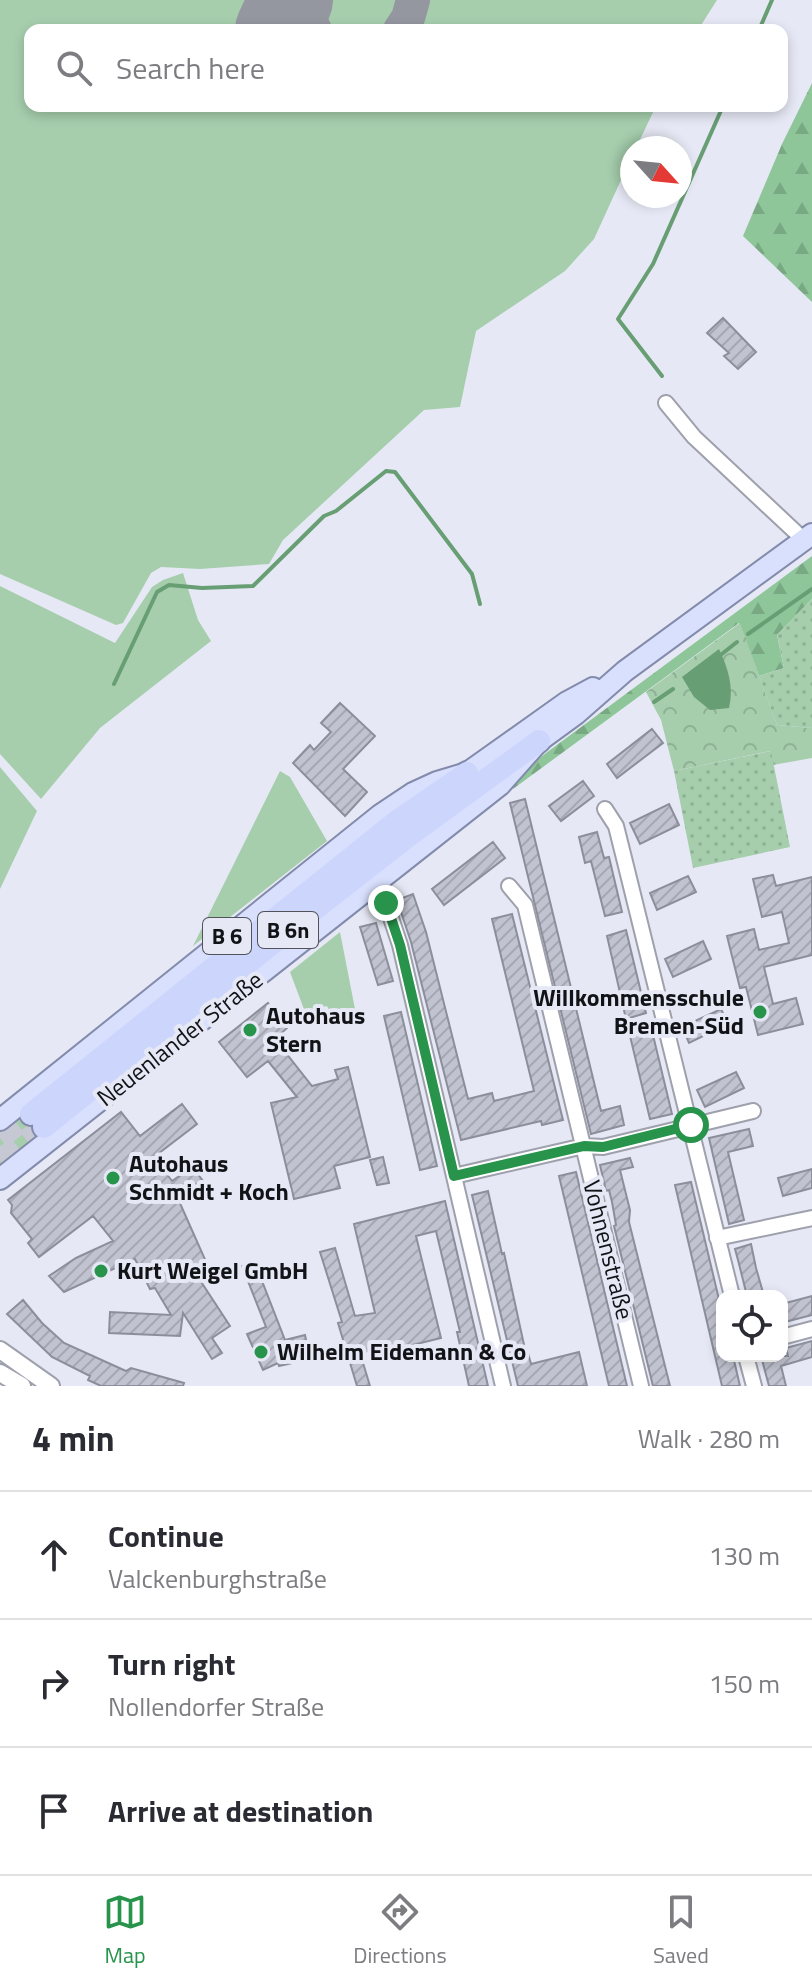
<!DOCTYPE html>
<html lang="en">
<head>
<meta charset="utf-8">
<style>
	body { margin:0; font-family:"Titillium Web",sans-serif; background:#f7f7f7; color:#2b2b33 }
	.controls { position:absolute; right:24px; bottom:24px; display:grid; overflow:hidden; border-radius:16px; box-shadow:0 4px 12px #0003 }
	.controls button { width:72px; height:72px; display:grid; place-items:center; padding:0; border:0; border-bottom:2px solid #e1e1e2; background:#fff; color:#2b2b33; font:40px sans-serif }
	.compass { position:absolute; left:620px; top:136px; width:72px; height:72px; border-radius:50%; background:#fff; box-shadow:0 4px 12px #0003; rotate:117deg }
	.stop { position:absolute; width:24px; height:24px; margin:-18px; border:6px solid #27934b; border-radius:50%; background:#fff }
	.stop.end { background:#27934b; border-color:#fff; box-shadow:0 2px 8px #0008 }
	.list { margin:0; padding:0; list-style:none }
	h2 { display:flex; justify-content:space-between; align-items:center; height:104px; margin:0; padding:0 32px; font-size:34px }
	h2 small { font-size:26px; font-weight:400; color:#7c7c81 }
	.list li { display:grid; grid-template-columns:52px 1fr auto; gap:24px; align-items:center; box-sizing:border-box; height:128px; padding:0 32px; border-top:2px solid #e1e1e2 }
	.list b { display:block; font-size:30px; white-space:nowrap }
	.list p { margin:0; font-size:26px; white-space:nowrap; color:#7c7c81 }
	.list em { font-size:26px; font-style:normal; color:#7c7c81 }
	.icon { flex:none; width:44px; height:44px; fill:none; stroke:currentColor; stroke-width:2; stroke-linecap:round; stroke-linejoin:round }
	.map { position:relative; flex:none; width:812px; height:1386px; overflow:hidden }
	.search { position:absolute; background:#fff; box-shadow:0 4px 12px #0003; left:24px; right:24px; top:24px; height:88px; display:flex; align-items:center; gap:20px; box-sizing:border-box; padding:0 28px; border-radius:16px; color:#7c7c81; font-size:30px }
	.sheet { height:488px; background:#fff }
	nav { display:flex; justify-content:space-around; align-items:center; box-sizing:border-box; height:112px; border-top:2px solid #e1e1e2; background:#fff; font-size:22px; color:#7c7c81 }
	nav a { display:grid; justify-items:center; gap:4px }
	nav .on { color:#27934b }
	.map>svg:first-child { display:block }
</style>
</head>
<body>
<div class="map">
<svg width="812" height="1386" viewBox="0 0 812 1386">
	<defs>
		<pattern id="forest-firs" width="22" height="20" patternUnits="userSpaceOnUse" patternTransform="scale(2)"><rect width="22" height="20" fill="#8ec699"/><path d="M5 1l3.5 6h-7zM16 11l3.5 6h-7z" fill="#79a983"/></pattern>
		<pattern id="park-crowns" width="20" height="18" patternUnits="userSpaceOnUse" patternTransform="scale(2)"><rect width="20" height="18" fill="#a6cead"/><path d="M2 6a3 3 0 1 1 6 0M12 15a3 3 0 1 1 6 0" fill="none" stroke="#8eb094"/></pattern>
		<pattern id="garden-dots" width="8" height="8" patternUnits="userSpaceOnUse" patternTransform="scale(2)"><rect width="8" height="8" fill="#a6cead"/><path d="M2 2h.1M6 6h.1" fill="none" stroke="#8eb094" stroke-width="1.8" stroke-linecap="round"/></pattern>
		<pattern id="building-hatch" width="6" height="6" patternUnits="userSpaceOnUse" patternTransform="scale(2)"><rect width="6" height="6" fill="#c1c4d0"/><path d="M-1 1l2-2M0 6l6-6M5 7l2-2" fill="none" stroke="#a5a8b2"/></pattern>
	</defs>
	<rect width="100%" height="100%" fill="#e6e9f5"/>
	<!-- grass -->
	<path fill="#a6cead" d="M0,0H717L698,30H30V106H656L636,148H632V156L594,239L565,271L476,331L460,407L424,410L283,540L269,564L200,569L161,567L151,573L123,623L116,625L0,574Z
		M183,573L198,620L211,641L100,728L41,799L0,754V586L115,643L152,587L163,580Z
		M0,767L37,811L0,889Z
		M280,771L290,777L327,841L193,946Z
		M340,932L355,1009L332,1017L327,1006L305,1012L290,972Z
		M25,1108L46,1134L0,1169V1134Z"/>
	<!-- forest -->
	<path fill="url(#forest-firs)" d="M812,83V302L743,236L782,144Z
		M812,556V599L777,635L784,668L759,676L739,623L513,789L515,776Z"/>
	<!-- park -->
	<path fill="url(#park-crowns)" d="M740,623L777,725L812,728V758L773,765L770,751L674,771L661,720L646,692Z"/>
	<!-- garden -->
	<path fill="url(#garden-dots)" d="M812,599V728L777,725L759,676L784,668L777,635Z
		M771,751L790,847L693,868L674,771Z"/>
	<!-- water -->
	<path fill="#689e73" d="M719,649C728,668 734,687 729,708L710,710L694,697L682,677Z"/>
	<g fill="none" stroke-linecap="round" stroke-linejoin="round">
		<!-- stream -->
		<path stroke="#689e73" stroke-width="4" d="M759,30L772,0
			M662,376L618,319L653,264L723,106
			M748,634L812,589
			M718,657L737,642
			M114,684L157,592L169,585L202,588L253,586L324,516L336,511L386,471L395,472L472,574L480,604
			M654,702L673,689"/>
		<!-- taxiway -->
		<path stroke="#9597a0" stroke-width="34" d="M302,0L305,14L315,30
			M400,30L408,18L413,0"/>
		<!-- runway -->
		<path stroke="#9597a0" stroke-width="84" d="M277,30L291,0"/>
	</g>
	<!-- building -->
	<path fill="url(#building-hatch)" stroke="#8c8f9b" stroke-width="2" d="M723,318L756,352L738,369L724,356L729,353L707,333Z
		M340,703L375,736L343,769L367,792L345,816L293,763L310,745L314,750L331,732L321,723Z
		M652,729L663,743L617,778L607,764Z
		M583,781L594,796L561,821L549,806Z
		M525,799L601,1111L620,1106L624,1125L591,1134L510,803Z
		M669,804L679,825L640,844L630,823Z
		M597,832L604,858L609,857L622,912L605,916L591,861L585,863L579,837Z
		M493,842L505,858L444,905L432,889Z
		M773,875L776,886L812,877V955L764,967L773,1004L796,998L803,1024L758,1035L746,987L740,988L727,936L754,929L759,950L789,943L782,912L762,917L753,879Z
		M688,876L696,892L657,910L650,893Z
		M413,894L426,932L468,1099L492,1093L494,1101L534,1091L492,919L512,914L563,1120L542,1125L541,1121L461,1140L411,942L397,900Z
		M376,923L393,981L378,985L360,927Z
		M626,930L646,1013L626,1019L607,936Z
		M703,941L711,959L673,977L665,959Z
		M268,1003L287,1028L275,1039L312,1086L338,1079L335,1070L348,1067L370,1157L334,1166L340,1188L294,1199L271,1103L297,1097L268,1061L247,1077L219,1042Z
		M721,1009L728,1024L689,1043L682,1027Z
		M401,1012L437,1166L420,1170L384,1016Z
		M652,1031L672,1114L650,1119L630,1036Z
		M736,1072L744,1088L705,1107L697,1090Z
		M182,1104L197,1124L154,1157L172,1181L192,1167L204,1182L179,1201L211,1273L198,1277L230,1326L212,1338L222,1353L212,1359L183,1313L180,1336L109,1333L110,1312L171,1315L155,1288L150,1289L135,1259L64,1292L49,1276L76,1258L113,1241L93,1216L39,1257L28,1243L32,1239L11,1213L12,1205L8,1200L121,1112L140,1136Z
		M749,1129L753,1146L728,1152L744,1220L729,1224L709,1138Z
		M383,1157L389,1183L377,1185L370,1160Z
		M630,1158L633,1167L620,1170L630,1210L629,1222L670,1386H653L614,1226L616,1225L612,1202L609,1190L606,1191L600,1165Z
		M812,1169V1188L783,1196L778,1178Z
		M576,1172L591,1235L627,1386H609L595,1327L559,1176Z
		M691,1182L722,1312V1356H733L740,1386H722L675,1185Z
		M488,1191L502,1254L504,1253L526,1354L528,1353L531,1364L579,1352L587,1386H518L472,1195Z
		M445,1201L488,1386H469L457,1332H460L436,1231L416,1236L441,1338L384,1352L383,1347L360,1353L370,1386H357L338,1323L342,1322L320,1252L335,1248L355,1316L375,1313L354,1224Z
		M751,1244L756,1268L764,1296H747L738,1260L735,1249Z
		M255,1263L285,1340L305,1335L310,1359L279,1366L278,1363L263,1370L247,1334L266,1327L242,1266Z
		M812,1296V1315L785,1322L782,1304Z
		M23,1300L42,1323L64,1343L126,1371L131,1368L184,1383L183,1386H101L88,1380L90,1376L52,1357L7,1314Z
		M812,1341V1357L781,1366L786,1386H769L761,1356H788L786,1348Z"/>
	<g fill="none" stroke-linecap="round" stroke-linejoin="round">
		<!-- trunk-tunnel -->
		<path stroke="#c6c9d4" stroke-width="22" stroke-dasharray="22 11" stroke-linecap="butt" d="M0,1138L31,1114
			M0,1160L44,1127"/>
		<defs>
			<path id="minor" d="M666,403L694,437L804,540
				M605,809L616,826L624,858L732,1296
				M509,886L525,905L641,1386
				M386,903L400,945L503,1386
				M454,1176L584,1146L603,1147L753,1111
				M717,1238L812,1218
				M782,1337L812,1329
				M746,1356L754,1386"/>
			<path id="tertiary" d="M0,1350L51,1386
				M0,1373L22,1386"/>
			<path id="primary" d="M0,1120L380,815L413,793L437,782L467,773L567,702L593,688
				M0,1179L500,785L539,741L576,714L625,671L812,534"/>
			<path id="trunk" d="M31,1114L397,821L467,773
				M44,1127L315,909L411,834L539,741"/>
		</defs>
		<!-- minor casing -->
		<use href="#minor" stroke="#9ea0ac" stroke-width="18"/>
		<!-- tertiary casing -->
		<use href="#tertiary" stroke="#9ea0ac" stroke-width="20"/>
		<!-- primary casing -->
		<use href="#primary" stroke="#838bac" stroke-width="24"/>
		<!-- trunk casing -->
		<use href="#trunk" stroke="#838bac" stroke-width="26"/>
		<!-- minor -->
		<use href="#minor" stroke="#fff" stroke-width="14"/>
		<!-- tertiary -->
		<use href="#tertiary" stroke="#fff" stroke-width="16"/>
		<!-- primary -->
		<use href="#primary" stroke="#d9e0fd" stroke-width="20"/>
		<!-- trunk -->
		<use href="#trunk" stroke="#ccd6fc" stroke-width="22"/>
	</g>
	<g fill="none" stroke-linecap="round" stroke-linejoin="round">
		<!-- route -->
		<path stroke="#27934b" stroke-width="10" d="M386,903L400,945L454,1176L584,1146L603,1147L691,1125"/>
	</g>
	<!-- markers -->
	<g fill="#27934b" stroke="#e6e9f5" stroke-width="3">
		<circle cx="760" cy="1012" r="8"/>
		<circle cx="250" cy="1030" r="8"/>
		<circle cx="113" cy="1178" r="8"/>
		<circle cx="101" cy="1271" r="8"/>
		<circle cx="261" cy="1352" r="8"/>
	</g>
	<g text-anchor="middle" stroke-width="8" stroke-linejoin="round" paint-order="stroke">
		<!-- shield labels -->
		<g fill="#e6e9f5" stroke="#52535a" stroke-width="2">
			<rect x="258" y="912" width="60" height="36" rx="6"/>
			<rect x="203" y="918" width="48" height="36" rx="6"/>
		</g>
		<g font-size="22" font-weight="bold" fill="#121317">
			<text x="288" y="938">B 6n</text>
			<text x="227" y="944">B 6</text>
		</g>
		<!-- poi labels -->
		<g font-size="24" font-weight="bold" fill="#121317" stroke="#e6e9f5" text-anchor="start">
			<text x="744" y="1006" text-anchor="end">Willkommensschule<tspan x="744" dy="28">Bremen-Süd</tspan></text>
			<text x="266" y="1024">Autohaus<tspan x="266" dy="28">Stern</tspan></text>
			<text x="129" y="1172">Autohaus<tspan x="129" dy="28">Schmidt + Koch</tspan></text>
			<text x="117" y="1279">Kurt Weigel GmbH</text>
			<text x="277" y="1360">Wilhelm Eidemann &amp; Co</text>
		</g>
		<!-- street labels -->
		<g font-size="24" fill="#121317" stroke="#e6e9f5">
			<text transform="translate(180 1039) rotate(-38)" y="8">Neuenlander Straße</text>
			<text transform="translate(608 1250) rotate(76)" y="8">Vohnenstraße</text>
		</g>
	</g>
</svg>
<div class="controls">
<button><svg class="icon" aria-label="locate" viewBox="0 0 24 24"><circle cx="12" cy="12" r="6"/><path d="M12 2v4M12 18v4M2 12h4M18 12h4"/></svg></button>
</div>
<svg class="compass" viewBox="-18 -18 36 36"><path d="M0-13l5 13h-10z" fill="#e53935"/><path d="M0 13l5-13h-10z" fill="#7c7c81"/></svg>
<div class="stop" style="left:691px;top:1125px"></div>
<div class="stop end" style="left:386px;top:903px"></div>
<div class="search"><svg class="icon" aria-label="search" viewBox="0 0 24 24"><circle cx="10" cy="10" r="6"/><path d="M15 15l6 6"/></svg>Search here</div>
</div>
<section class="sheet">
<h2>4 min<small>Walk · 280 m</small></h2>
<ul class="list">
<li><svg class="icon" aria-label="ahead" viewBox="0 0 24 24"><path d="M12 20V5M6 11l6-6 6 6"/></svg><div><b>Continue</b><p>Valckenburghstraße</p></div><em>130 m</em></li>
<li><svg class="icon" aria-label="right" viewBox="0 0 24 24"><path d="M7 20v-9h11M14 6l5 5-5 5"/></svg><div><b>Turn right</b><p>Nollendorfer Straße</p></div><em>150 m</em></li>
<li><svg class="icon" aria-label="arrive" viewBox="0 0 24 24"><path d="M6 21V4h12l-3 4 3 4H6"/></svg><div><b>Arrive at destination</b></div></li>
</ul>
</section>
<nav>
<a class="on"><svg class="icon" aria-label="map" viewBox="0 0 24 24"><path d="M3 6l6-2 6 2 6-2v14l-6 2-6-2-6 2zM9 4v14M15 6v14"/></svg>Map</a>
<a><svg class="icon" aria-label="directions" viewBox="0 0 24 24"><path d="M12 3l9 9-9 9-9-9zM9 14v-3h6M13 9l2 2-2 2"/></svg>Directions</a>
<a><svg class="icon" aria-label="saved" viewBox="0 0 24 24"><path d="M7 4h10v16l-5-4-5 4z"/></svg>Saved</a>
</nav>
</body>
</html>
